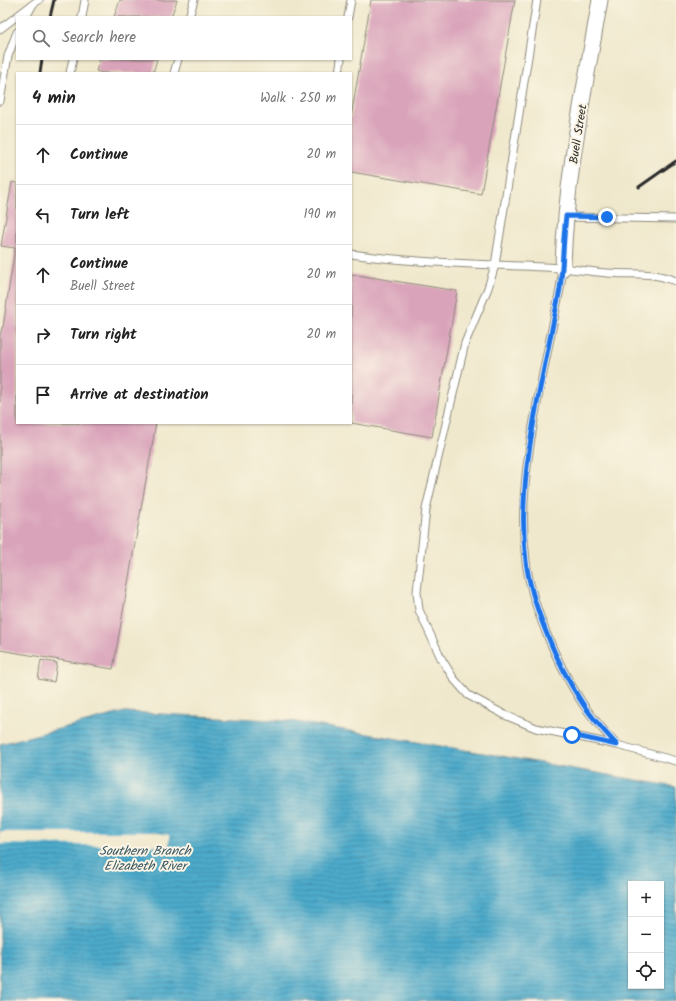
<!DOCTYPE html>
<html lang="en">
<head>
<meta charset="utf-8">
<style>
	body { margin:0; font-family:Kalam,sans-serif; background:#f6f6f6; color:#222 }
	.controls { position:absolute; right:12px; bottom:12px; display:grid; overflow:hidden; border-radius:0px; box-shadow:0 1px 3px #0004 }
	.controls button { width:36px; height:36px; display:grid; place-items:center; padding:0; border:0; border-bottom:1px solid #e0e0e0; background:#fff; color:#222; font:20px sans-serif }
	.stop { position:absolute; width:12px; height:12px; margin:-9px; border:3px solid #1a73e8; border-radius:50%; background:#fff }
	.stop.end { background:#1a73e8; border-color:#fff; box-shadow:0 1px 4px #0008 }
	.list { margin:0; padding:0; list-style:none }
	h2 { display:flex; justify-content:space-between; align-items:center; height:52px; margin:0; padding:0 16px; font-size:17px }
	h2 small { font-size:13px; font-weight:400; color:#767676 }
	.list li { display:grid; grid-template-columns:26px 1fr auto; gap:12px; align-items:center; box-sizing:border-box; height:60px; padding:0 16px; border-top:1px solid #e0e0e0 }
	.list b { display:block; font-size:15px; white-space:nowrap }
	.list p { margin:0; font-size:13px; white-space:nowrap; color:#767676 }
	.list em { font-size:13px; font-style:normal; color:#767676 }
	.icon { flex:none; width:22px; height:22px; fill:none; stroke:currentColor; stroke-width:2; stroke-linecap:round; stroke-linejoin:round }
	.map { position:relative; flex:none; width:676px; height:1001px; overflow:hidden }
	.search { position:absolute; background:#fff; box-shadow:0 1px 3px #0004; left:16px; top:16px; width:336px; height:44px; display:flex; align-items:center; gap:10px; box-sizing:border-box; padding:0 14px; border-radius:0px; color:#767676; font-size:15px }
	.panel { position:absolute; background:#fff; box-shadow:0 1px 3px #0004; left:16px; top:72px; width:336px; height:352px; border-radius:0px }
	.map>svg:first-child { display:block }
</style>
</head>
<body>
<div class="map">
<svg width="676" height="1001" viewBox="0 0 676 1001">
	<defs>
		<pattern id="water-rules" width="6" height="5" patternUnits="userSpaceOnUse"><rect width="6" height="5" fill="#4daacb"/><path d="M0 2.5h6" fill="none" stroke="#408ba5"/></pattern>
	</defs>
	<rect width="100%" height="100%" fill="#fcf5e5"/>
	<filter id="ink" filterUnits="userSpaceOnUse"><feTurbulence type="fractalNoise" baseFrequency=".025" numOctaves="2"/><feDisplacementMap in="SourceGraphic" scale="8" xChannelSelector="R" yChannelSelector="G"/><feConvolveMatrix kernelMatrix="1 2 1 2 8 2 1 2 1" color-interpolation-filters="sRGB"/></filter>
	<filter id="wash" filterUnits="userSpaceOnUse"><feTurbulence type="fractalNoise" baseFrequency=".012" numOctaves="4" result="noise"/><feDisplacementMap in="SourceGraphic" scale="16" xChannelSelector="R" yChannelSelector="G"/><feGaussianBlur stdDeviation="0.9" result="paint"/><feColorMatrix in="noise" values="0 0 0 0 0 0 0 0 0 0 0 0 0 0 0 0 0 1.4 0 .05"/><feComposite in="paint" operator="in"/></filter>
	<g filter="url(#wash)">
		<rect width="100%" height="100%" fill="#efe8cc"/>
		<!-- water -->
		<path fill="url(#water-rules)" stroke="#3c6a7b" fill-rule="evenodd" d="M125,712L290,721L501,756L676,787V1001H0V744ZM631,884H661V986H631Z"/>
		<!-- pier -->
		<path fill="#efe8cc" d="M0,832H152L169,835V846L0,844Z"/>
		<g id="blocks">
			<!-- building -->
			<path fill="#d9a3ba" d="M120,0H177L171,17H114Z
				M371,0H515L481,194L351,172V117Z
				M100,59H157L153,73H103L96,71Z
				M12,182L17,183V423H156L113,669L0,650V336L2,327H3L15,248L1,246Z
				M351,274L457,291L432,437L351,423Z
				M41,660L57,663L54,682L38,679Z"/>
		</g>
	</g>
	<g filter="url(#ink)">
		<use href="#blocks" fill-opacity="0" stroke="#8d8a7c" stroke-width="1"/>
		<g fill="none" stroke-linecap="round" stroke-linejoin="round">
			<defs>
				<path id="service" d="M537,0L495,265L488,288L465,343L426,509L417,592L419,610L441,658L454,679L468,695L505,715L536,728L617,745L676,761
					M26,17L33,4L39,0
					M82,17L85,0
					M189,17L194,0
					M348,17L351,0
					M0,29L33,4
					M70,73L73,59
					M174,73L178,59
					M339,73L341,59
					M0,101L8,56L17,32
					M566,217L676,219
					M351,254C420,264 491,264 561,268C577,269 592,272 607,273C632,275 651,271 676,281
					M563,268L560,289C553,325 545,362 538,398C528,452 519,506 526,561C531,604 557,664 581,701C591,717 604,731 617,745"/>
				<path id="minor" d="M563,268C565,179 585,88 600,0"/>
			</defs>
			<!-- service casing -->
			<use href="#service" stroke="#8d8a7c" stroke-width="9"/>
			<!-- minor casing -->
			<use href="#minor" stroke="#8d8a7c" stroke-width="17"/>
			<!-- service -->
			<use href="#service" stroke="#fff" stroke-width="7"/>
			<!-- minor -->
			<use href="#minor" stroke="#fff" stroke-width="15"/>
			<!-- rail -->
			<path stroke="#2b2b2b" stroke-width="3" d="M50,17L54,0
				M40,73L42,59
				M639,187L676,161"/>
		</g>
	</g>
	<g fill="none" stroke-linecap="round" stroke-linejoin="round" filter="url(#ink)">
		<!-- route -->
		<path stroke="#1a73e8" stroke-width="5" d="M572,735L617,745C604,731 591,717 581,701C557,664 531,603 526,561C519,506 528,452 538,398C545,362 553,325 560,289C563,265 563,240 566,216L607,217"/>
	</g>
	<g text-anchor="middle" stroke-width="4" stroke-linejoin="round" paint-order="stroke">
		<!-- street labels -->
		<g font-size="12" fill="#2b2b2b" stroke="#fcf5e5">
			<text transform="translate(578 134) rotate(-81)" y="4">Buell Street</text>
		</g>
		<!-- water labels -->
		<g font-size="13" font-style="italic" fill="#375763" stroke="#fcf5e5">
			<text x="145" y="855">Southern Branch<tspan x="145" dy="15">Elizabeth River</tspan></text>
		</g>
	</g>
</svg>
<div class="controls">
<button>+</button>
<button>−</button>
<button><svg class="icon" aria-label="locate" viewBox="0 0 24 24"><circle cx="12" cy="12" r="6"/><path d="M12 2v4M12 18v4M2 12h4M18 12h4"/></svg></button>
</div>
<div class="stop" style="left:572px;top:735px"></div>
<div class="stop end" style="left:607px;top:217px"></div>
<div class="search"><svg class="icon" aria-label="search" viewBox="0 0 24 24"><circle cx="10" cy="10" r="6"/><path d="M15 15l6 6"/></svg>Search here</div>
<section class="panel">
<h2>4 min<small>Walk · 250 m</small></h2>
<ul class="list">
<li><svg class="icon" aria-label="ahead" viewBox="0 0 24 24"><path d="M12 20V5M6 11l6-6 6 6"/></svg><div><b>Continue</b></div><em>20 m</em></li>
<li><svg class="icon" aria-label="left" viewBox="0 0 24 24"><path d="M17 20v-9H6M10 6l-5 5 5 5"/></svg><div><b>Turn left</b></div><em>190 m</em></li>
<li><svg class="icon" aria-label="ahead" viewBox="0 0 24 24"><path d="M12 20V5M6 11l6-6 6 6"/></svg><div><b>Continue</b><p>Buell Street</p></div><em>20 m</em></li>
<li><svg class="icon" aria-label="right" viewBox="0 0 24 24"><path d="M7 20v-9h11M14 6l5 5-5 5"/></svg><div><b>Turn right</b></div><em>20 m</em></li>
<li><svg class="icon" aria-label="arrive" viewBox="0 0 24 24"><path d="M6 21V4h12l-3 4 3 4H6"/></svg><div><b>Arrive at destination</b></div></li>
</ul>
</section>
</div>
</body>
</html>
